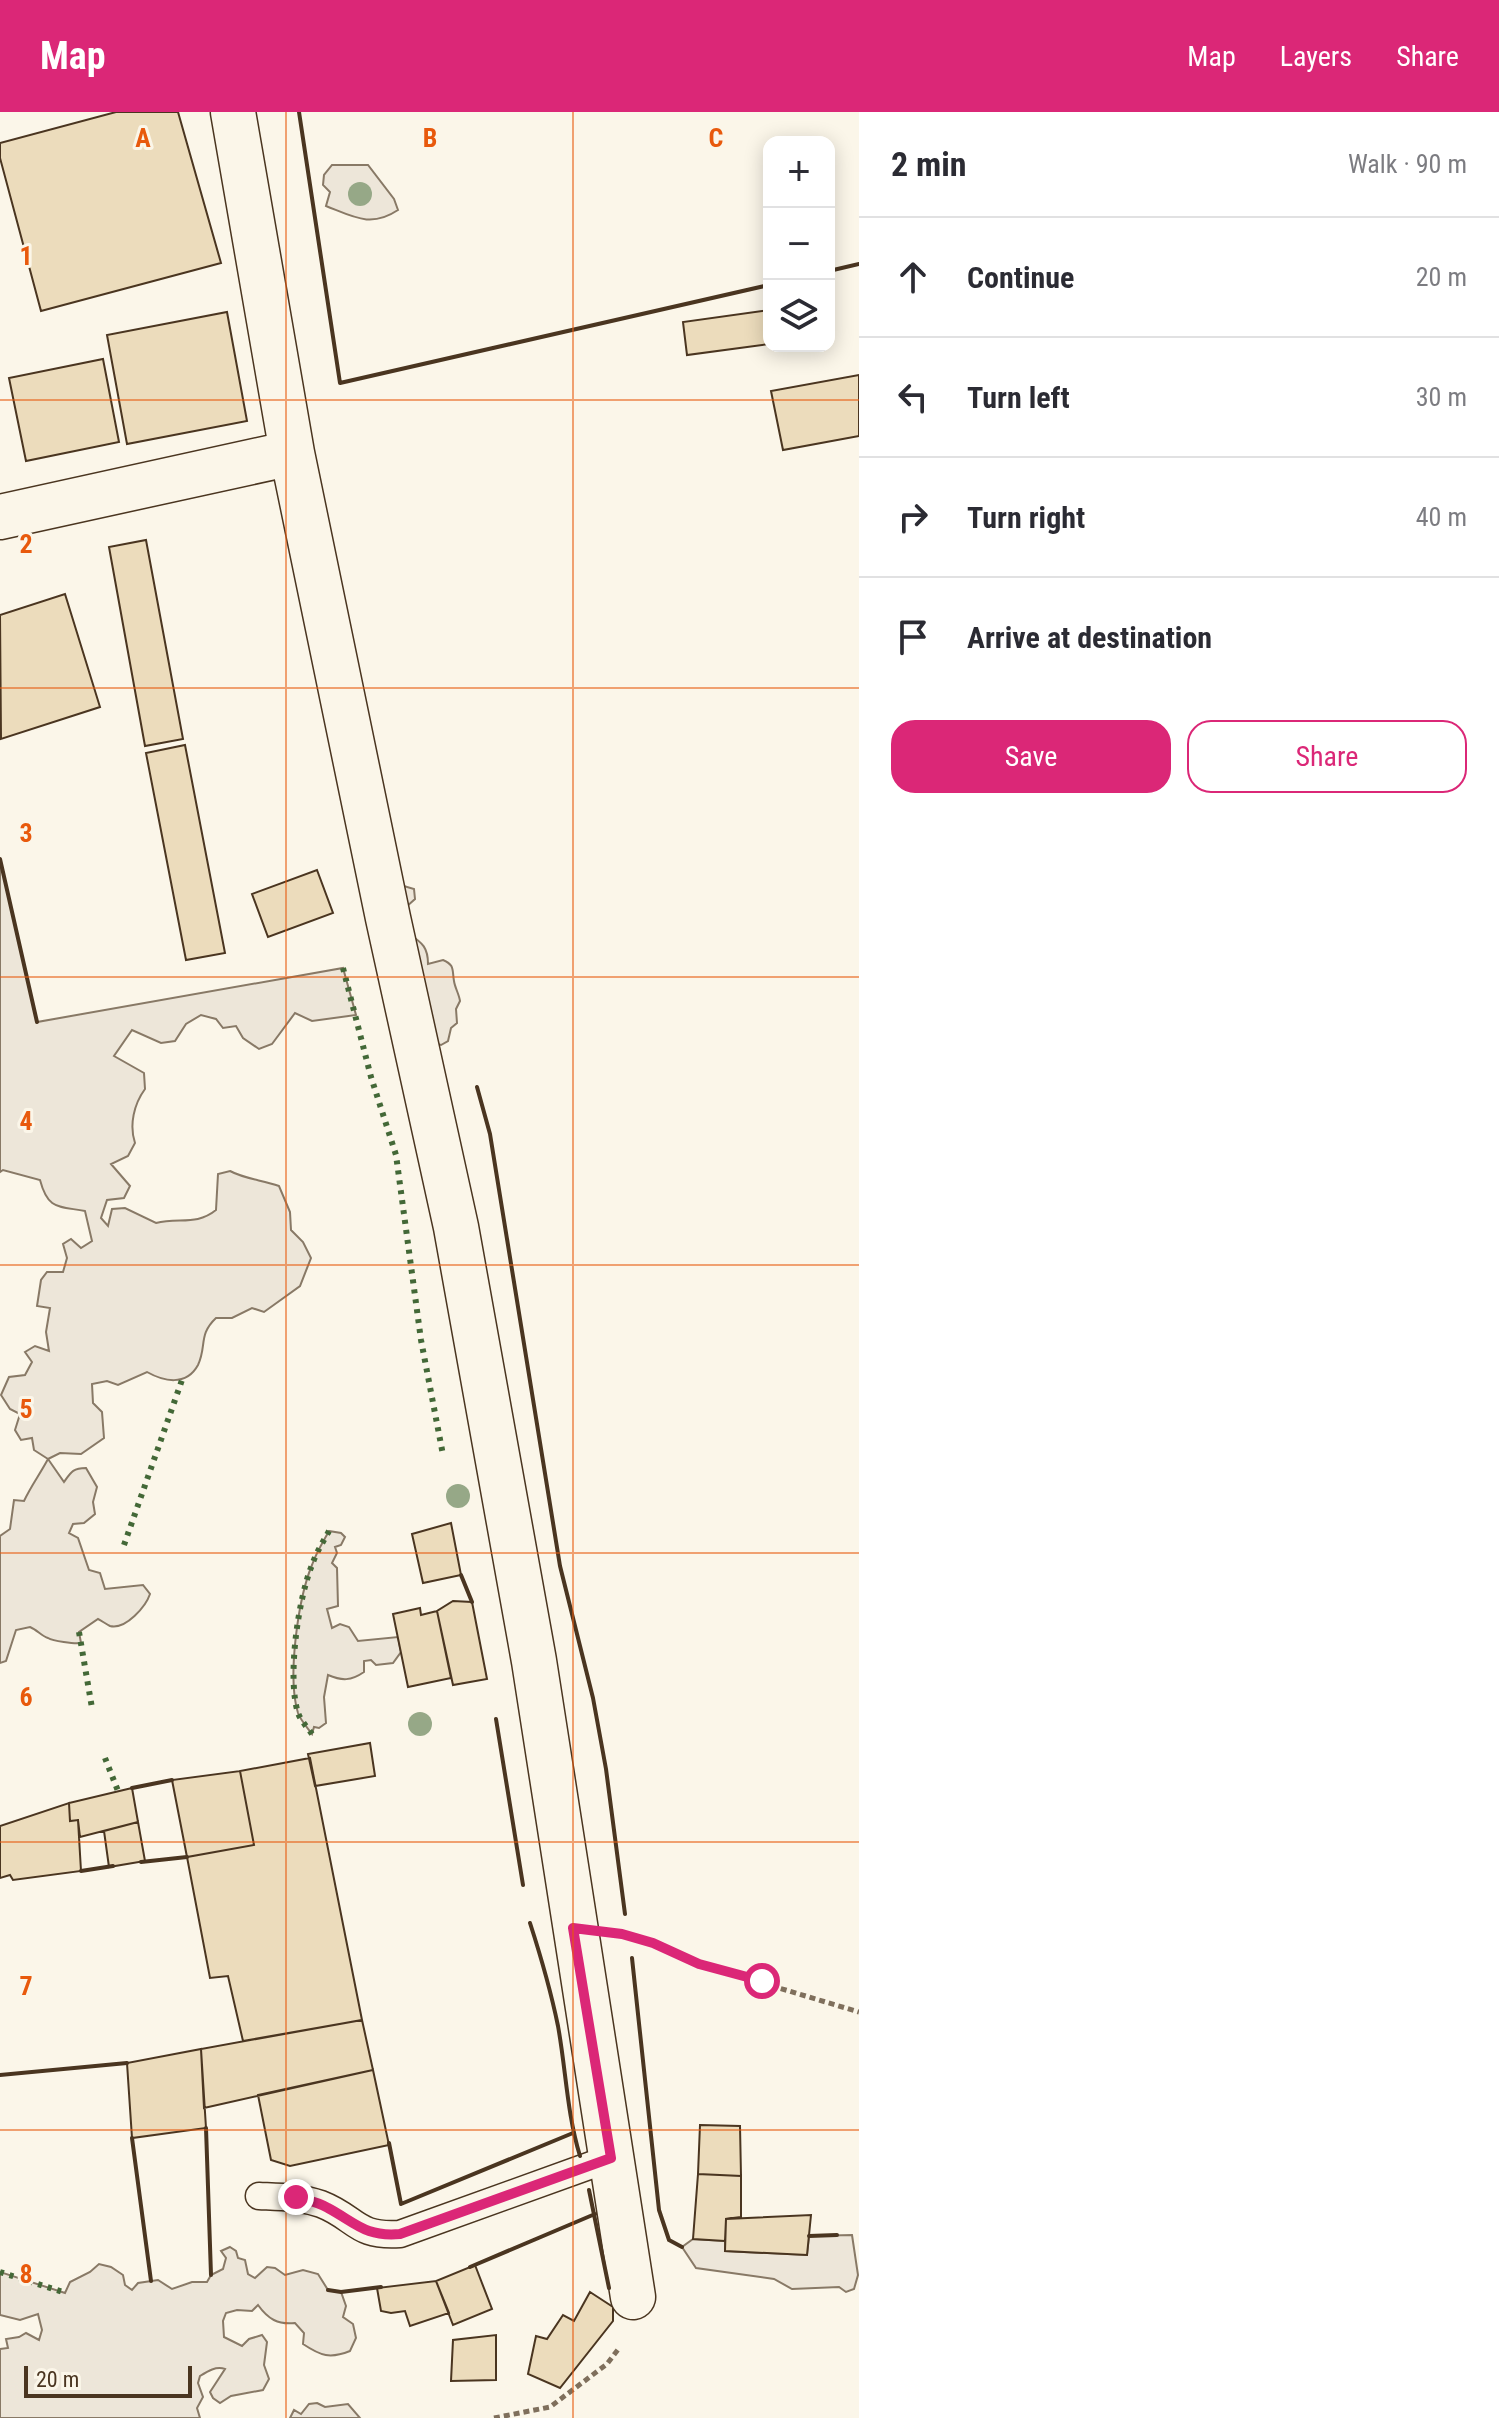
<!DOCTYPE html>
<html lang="en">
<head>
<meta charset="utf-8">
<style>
	body { margin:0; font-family:"Roboto Condensed",sans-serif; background:#f7f7f7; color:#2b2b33 }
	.controls { position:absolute; right:24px; top:24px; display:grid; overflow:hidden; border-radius:16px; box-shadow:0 4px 20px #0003 }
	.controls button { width:72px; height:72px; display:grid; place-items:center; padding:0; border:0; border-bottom:2px solid #e1e1e2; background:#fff; color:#2b2b33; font:40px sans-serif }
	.scale { position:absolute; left:24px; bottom:20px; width:168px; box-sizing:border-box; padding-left:8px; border:4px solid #4a3520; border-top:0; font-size:22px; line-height:28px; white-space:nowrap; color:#4a3520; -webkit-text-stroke:6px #fbf6e9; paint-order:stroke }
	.stop { position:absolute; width:24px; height:24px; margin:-18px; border:6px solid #db2777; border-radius:50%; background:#fff }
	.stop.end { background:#db2777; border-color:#fff; box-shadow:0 2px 8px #0008 }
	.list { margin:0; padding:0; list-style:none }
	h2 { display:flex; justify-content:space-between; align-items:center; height:104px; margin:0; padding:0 32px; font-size:34px }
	h2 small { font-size:26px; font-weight:400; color:#7c7c81 }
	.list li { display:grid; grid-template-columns:52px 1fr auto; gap:24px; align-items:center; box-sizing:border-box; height:120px; padding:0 32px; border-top:2px solid #e1e1e2 }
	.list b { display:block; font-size:30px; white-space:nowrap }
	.list em { font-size:26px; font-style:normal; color:#7c7c81 }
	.actions { display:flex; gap:16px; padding:24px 32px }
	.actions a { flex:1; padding:18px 0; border:2px solid #db2777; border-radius:24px; text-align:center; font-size:28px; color:#db2777 }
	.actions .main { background:#db2777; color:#fff }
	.icon { flex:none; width:44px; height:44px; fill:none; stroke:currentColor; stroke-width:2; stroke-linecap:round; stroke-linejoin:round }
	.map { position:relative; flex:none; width:859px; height:2306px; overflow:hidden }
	header { display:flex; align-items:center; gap:48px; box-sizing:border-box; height:112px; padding:0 40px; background:#db2777; color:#fff }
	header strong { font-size:38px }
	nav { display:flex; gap:44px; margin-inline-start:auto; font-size:28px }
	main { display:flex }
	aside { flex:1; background:#fff }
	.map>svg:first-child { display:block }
</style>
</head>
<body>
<header>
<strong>Map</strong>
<nav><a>Map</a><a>Layers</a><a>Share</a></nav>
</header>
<main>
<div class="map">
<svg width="859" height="2306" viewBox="0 0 859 2306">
	<rect width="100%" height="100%" fill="#fbf6e9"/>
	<!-- green -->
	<path fill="#ede6d9" stroke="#887966" stroke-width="2" d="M332,53H368L394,87L398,98C371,116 354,105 326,94L330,80L323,73L324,63Z
		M0,747L37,910L343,856L356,903L312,909L295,901L272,932L259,937L243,926L236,914L223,916L216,907L201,903L186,912L175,929L161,931L132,918L114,944L144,961L145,977C134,992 129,1013 135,1031L128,1044L111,1052L130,1074L124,1086L107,1088L101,1106L108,1114L112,1097L125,1096L156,1111C179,1105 196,1114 216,1098L218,1062L230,1059C245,1067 262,1068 279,1074L290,1100L291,1118L303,1130L311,1146L300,1174L264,1200L252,1196L232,1206H216C198,1223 207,1234 198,1253C186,1275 163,1269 147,1260L118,1273L107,1269L92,1272L93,1291L102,1300L104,1326L81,1342L60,1341L48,1347L64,1370C71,1360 73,1356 86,1356L97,1375L93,1390L95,1402L84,1411L73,1412L69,1421L78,1426L89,1458L100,1461L105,1477L143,1473L150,1482C146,1494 126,1518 110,1514C106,1512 102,1509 98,1507L79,1520L81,1531C74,1532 53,1529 48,1526C42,1524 37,1518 30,1515L16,1518L6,1549L0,1551V1424L10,1417L14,1388L24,1389C31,1374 40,1362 48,1347L34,1338L32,1326L21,1328L15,1318L20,1302L10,1297L1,1283L9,1265L25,1263L32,1250L25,1240L35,1234L49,1239L46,1220L50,1196L37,1194L41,1168L47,1160H63L67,1146L63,1132L71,1127L81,1136L92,1129L85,1099C58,1094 48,1098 40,1068L3,1058L0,1060Z
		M397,772L414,777L415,787L406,795L412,814L409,822C423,831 428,836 428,852L443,848C455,853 452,858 454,869C455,876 459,882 460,889L456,897L457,911L451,916L448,929L441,933L434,931Z
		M329,1419L341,1421L345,1425L341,1433L335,1435L337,1441L332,1451L337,1456L338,1494L327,1497L332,1516L340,1512L349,1515L358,1529L398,1525L401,1540L393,1551L376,1553L371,1548L364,1549V1560C351,1569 342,1569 328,1563L324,1585L326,1611L319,1616L314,1615L312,1622C307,1615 301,1609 298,1601C287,1566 298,1487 312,1453C316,1441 323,1430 329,1419Z
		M852,2123L858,2163L854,2177L846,2180L839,2175L792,2177L774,2167L696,2156L682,2135L693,2127L725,2129V2139L807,2143L809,2124Z
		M230,2135L236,2139L238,2146L245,2148L248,2162L255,2166L267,2155L275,2156L285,2163L303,2158L318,2162L328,2178L341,2180L346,2194L343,2205L353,2212L356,2226L350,2239C330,2247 321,2244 303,2232L304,2221L295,2211C278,2213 268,2207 258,2193L252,2199L237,2198L226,2201L223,2209L224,2225L242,2234L249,2227L262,2223L267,2230L264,2253L269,2267L263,2278L231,2284L220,2291L213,2286L210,2280L225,2257C216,2254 208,2259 200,2264L198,2271L203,2285L197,2296L200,2306H0V2237L8,2236L6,2227L19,2225L26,2221L39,2228L42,2218L38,2202L20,2208L0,2203V2160L65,2181L70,2170L90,2160L99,2152L111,2155L123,2163L125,2173L132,2178L138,2171L158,2168L172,2177L192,2170H207L211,2163L223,2157L226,2146L221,2139Z
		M317,2291L325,2295L348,2292L360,2306H290L294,2298L301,2302L309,2292Z"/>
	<!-- building -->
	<path fill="#ecdcbc" stroke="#4a3520" stroke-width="2" d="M116,0H178L221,151L41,199L0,46V31Z
		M769,198V232L687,243L683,210Z
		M227,200L247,309L127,332L107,223Z
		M103,247L119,330L26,349L9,266Z
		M859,263V324L783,338L771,279Z
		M146,428L183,627L145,634L109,435Z
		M65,482L100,595L1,627L0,503Z
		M185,633L225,841L186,848L146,641Z
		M317,758L333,801L268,825L252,782Z
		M451,1411L461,1463L423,1471L412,1422Z
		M453,1489L472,1490L487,1567L453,1573L437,1499Z
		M420,1496L421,1503L437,1499L451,1566L408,1575L393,1502Z
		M370,1631L375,1664L315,1674L308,1642Z
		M310,1646L362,1908L243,1929L228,1864L210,1866L187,1745L254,1733L240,1659Z
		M240,1659L254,1733L187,1745L172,1668Z
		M132,1676L138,1710L80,1725L78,1708L70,1709L69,1691Z
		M69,1691L70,1709L78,1708L81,1759L13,1768L10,1763L0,1766V1714Z
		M138,1710L145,1749L109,1755L104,1719Z
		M362,1908L373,1958L204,1996L201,1937Z
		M201,1937L206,2016L132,2026L127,1951Z
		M373,1958L389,2033L290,2054L271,2048L258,1983Z
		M700,2013L740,2014L741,2064L698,2062Z
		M698,2062L741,2064V2105L726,2107L725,2129L693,2127Z
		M811,2103L807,2143L725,2139L726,2107Z
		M475,2153L492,2197L453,2213L436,2169Z
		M436,2169L449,2201L410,2214L405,2199L391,2201L381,2199L377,2176Z
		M590,2180L613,2195V2209L560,2276L528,2262L536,2224L547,2227L563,2203L574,2209Z
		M496,2223V2268L451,2269L453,2228Z"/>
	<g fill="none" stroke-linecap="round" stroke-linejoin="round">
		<defs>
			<path id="lane" d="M259,2084C280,2085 300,2085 321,2092C357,2106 355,2125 400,2122L611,2046"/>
			<path id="street" d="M233,0L292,341L388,806L456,1115L534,1549L633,2185
				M0,405L292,341"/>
		</defs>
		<!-- lane casing -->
		<use href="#lane" stroke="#4a3520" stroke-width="29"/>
		<!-- street casing -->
		<use href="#street" stroke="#4a3520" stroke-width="47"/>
		<!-- path -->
		<path stroke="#7f6f5c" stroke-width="5" stroke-dasharray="6 4" stroke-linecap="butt" d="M630,1824L653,1831L699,1852L859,1900
			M494,2306L550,2295L607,2252L620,2235"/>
		<!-- lane -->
		<use href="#lane" stroke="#fbf6e9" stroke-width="26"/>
		<!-- street -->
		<use href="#street" stroke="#fbf6e9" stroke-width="44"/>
		<!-- hedge -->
		<path stroke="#436837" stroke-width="6" stroke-dasharray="4 6" stroke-linecap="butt" d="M343,856L371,965L396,1043L421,1228L443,1343
			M124,1433L182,1268
			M79,1520L92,1596
			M312,1622C307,1615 301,1609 298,1601C287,1566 298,1487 312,1453C316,1441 323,1430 329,1419
			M105,1646L118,1679
			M0,2160L66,2181"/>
		<!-- wall -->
		<path stroke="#4a3520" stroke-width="4" d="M299,0L340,271L769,173
			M829,159L859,152
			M0,747L37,910
			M477,975L490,1022L560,1454L593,1586L606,1657L625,1802
			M461,1463L472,1490
			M496,1607L523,1773
			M132,1676L172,1668
			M141,1750L187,1745
			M81,1759L113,1754
			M530,1811C541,1845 551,1880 558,1914C566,1958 567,2002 580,2044
			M632,1846L659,2098L669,2128L682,2135
			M0,1963L127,1951
			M206,2016L211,2163
			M132,2026L151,2169
			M389,2031L401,2092L573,2021
			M589,2078L609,2176
			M809,2124L837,2123
			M470,2155L595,2102
			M328,2178L341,2180L381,2175"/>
	</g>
	<!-- trees -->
	<g fill="#96a887">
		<circle cx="360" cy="82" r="12"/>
		<circle cx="458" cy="1384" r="12"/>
		<circle cx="420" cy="1612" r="12"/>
	</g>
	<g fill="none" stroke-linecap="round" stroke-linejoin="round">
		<!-- route -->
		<path stroke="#db2777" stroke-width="10" d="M296,2085C307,2088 318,2090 328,2096C356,2111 365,2125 400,2122L611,2046L573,1816L622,1822L653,1831L699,1852L762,1869"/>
	</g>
	<!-- grid -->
	<path fill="none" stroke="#e8590c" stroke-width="2" stroke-opacity="0.55" d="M286,0V2306M573,0V2306M0,288H859M0,576H859M0,865H859M0,1153H859M0,1441H859M0,1730H859M0,2018H859"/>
	<g font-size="26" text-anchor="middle" font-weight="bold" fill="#e8590c" stroke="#fbf6e9" stroke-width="6" stroke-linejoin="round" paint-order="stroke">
		<text x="143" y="35">A</text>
		<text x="430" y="35">B</text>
		<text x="716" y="35">C</text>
		<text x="26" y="153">1</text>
		<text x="26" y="441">2</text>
		<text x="26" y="730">3</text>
		<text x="26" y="1018">4</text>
		<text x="26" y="1306">5</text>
		<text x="26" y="1594">6</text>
		<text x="26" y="1883">7</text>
		<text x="26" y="2171">8</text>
	</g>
</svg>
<div class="controls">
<button>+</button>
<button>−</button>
<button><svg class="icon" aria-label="layers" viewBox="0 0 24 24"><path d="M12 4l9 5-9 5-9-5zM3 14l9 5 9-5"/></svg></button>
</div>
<div class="scale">20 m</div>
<div class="stop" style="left:762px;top:1869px"></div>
<div class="stop end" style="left:296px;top:2085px"></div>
</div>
<aside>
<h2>2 min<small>Walk · 90 m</small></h2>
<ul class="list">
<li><svg class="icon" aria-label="ahead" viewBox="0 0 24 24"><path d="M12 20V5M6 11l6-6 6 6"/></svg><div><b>Continue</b></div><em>20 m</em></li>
<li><svg class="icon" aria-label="left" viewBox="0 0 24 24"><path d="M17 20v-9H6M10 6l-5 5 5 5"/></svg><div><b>Turn left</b></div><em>30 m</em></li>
<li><svg class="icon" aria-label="right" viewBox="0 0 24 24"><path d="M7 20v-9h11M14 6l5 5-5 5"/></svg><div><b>Turn right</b></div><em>40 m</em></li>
<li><svg class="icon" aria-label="arrive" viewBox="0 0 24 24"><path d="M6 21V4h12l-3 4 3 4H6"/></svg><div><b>Arrive at destination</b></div></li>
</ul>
<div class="actions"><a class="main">Save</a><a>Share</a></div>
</aside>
</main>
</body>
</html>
